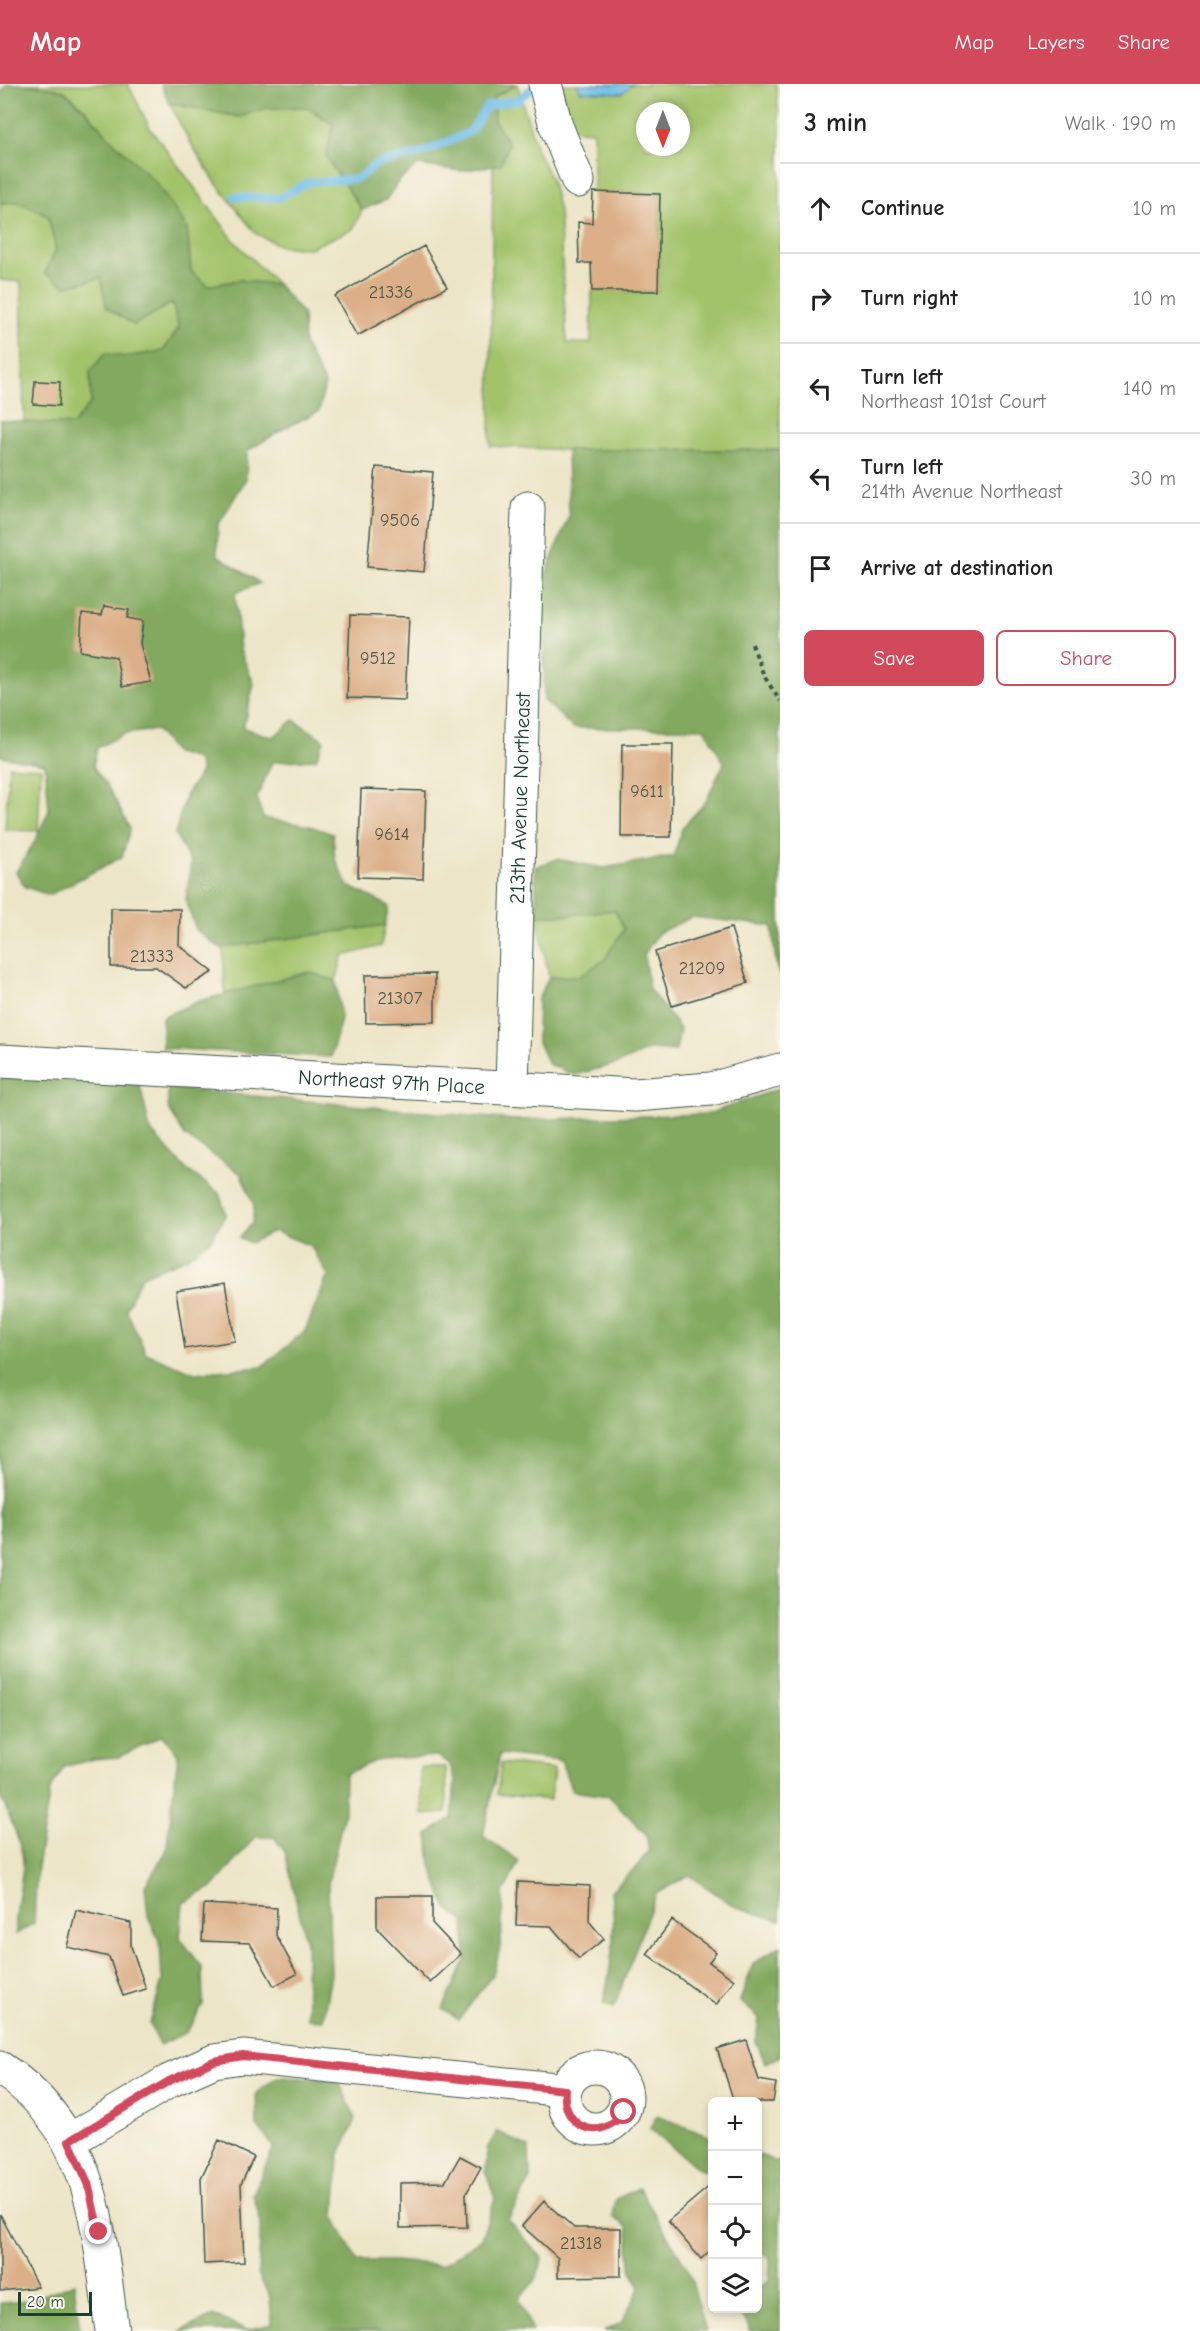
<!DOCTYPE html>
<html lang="en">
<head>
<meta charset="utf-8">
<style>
	body { margin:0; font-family:"Comic Neue",sans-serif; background:#f2f2f2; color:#222 }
	.controls { position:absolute; right:18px; bottom:18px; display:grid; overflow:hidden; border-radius:9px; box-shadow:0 3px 9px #0003 }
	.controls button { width:54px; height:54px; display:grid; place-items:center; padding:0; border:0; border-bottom:2px solid #e0e0e0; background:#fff; color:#222; font:30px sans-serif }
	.compass { position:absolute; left:636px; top:18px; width:54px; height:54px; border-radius:50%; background:#fff; box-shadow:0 3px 9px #0003; rotate:180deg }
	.scale { position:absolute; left:18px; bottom:15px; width:74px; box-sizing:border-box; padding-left:6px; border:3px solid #1f3d34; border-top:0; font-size:16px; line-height:21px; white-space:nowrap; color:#1f3d34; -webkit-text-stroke:4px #fbf7ec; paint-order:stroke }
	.stop { position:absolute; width:18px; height:18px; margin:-14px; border:4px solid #d1495b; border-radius:50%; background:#fff }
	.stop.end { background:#d1495b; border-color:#fff; box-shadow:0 2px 6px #0008 }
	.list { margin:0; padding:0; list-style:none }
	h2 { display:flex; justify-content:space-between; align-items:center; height:78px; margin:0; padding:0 24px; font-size:26px }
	h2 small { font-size:20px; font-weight:400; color:#767676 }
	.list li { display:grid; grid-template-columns:39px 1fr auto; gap:18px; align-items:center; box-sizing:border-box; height:90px; padding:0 24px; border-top:2px solid #e0e0e0 }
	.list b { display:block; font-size:22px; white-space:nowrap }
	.list p { margin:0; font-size:20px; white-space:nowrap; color:#767676 }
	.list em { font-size:20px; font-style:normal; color:#767676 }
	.actions { display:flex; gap:12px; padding:18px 24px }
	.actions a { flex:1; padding:14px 0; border:2px solid #d1495b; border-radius:9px; text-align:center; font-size:21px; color:#d1495b }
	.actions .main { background:#d1495b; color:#fff }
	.icon { flex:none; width:33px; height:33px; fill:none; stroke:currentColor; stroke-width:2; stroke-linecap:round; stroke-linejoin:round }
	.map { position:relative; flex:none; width:780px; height:2247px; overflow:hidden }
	header { display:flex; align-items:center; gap:36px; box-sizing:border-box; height:84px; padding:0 30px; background:#d1495b; color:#fff }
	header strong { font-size:28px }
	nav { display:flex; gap:33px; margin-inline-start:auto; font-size:21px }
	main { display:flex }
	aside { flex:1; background:#fff }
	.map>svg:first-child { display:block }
</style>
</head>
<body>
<header>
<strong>Map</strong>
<nav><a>Map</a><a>Layers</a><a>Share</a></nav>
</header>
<main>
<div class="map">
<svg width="780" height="2247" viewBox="0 0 780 2247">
	<rect width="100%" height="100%" fill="#fbf7ec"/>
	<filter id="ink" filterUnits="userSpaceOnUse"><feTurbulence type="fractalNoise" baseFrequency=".0167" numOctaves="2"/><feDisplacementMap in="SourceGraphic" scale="12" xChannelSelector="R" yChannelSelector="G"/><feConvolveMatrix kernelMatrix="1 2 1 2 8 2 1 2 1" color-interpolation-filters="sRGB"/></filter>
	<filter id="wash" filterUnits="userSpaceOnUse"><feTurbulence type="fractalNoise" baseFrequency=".008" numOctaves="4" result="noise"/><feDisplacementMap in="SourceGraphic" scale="24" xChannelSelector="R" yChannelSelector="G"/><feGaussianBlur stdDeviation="1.35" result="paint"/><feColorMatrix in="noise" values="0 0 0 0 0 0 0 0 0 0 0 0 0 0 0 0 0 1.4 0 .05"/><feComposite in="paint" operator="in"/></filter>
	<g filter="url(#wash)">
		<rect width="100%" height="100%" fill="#ece5c7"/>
		<!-- green -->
		<path fill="#a3c36b" stroke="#618050" stroke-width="1.5" fill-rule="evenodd" d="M24,0H128L150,44L235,158L278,201L239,196L208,202L191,187L187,144L85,25L63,6Z
			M517,0L537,66L551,95L559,127L567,259H591L592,207H658L660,110L593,108V47L567,45L562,0H578L580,7L621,9L632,0H776L780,42V366H567L490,362L493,81L509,61L494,36V13ZM645,27H681V63H645Z
			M169,19L240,33L266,24L307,23L333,40L326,73L362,126L353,145L310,164L283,163L256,150L216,99L190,58Z
			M20,118L48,132L56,166L45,189L66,202L101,194L172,219L179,244L163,267L125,273L106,269L90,287L91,318L73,341L24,338L21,198L0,196V119Z
			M9,682L41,684L38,747L5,746Z
			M615,826L624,846L605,876L580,892L549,893L537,831H567Z
			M385,841L381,862L343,872L336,897L309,888L225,910L223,863Z
			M501,1679L554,1685L550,1716L497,1710Z
			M420,1683H446L447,1729L422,1731Z"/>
		<!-- forest -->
		<path fill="#82a95f" stroke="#50734a" stroke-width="1.5" d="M7,0H24L63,6L85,26L109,53L157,100L187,144L191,187L208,202L239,196L278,201L303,230L304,260L325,300L319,327L285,344L247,367L246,395L218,441L217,471L260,499L235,509L240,566L254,600L243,644L273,653L294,636L324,656L316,675L272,678L257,714L263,734L310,742L333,750L335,775L348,802L389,822L385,841L220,864L196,846L186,816L191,779L175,750L185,712L201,688L197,675L175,669L156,646L123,650L97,664L93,682L111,708L130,745L122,773L49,811L25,803L16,788L35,757L49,726L45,680L0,672V336L73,341L91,318L90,287L106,269L125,273L163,267L179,244L172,219L134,241L106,223L101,194L66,202L45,189L56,166L48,132L20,118L0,119V10Z
			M161,0H517L494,13V36L509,60L501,80L461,87L418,81L397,99L386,116L362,126L326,73L333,40L307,23L266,24L240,33L169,19Z
			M567,366H780V893L776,881L772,842L692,833L658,849L644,871L649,905L680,945L676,967L651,965L617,980L574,991L548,980L537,956L538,916L549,893L580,892L604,876L624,845L615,826L567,831H537L535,783L557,775L603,784L674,772L682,744L705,719L724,679L704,644H573L544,616L543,498L569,431Z
			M309,888L336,897L341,935L331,973L162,964V933L199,917Z
			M0,994L140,1001L150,1046L186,1085L219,1109L226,1130L212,1154L188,1173L142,1192L126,1225L146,1269L195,1289L262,1283L305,1247L328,1191L311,1162L274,1147L251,1159L239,1154L252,1140L254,1122L241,1090L185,1052L168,1024V1004L514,1036L708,1030L780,1004V1837L734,1822L689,1791L656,1810L614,1923L603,1919C612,1882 617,1845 611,1807L638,1781L649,1766L646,1750L609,1712L572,1707L561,1677L500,1670L483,1752L519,1777L503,1810L501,1859L494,1888L459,1936L443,1925L466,1874L464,1837L447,1824L431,1782L428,1750L452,1734L455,1696L450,1681L438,1672L379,1675L345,1690L344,1730L328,1799L331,1890L323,1936L307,1935L306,1858L285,1768L274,1753H255L214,1802L183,1819L180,1854L202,1883L203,1921L187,1948L160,1961L150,1940L162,1897L160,1859L148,1832L145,1802L166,1768L178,1671L163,1651L119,1673L93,1675L64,1683L50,1706L37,1783L34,1839L16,1850C14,1826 22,1803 23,1779C23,1763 7,1726 0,1711Z
			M780,1862V1973L765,1979L756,1957L759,1934L740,1917L753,1880Z
			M277,1993L338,1996L356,2035L339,2072L335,2134L357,2177H394L442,2181L481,2155L495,2115L486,2088L487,2065L497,2047L529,2064L530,2096L508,2136L543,2175L535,2197L519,2214L532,2247H180L213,2232L246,2246L272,2240L270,2213L258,2190L261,2140L253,2110L274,2063L257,2042L256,2009Z
			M657,2031L712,2054V2088L699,2085L650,2045Z
			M758,2070L777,2078L780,2076V2247H749L750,2243L737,2225L758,2224V2205L769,2197L770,2175L758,2165L759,2128L758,2124Z
			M639,2104L689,2187L706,2247H604L621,2239L640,2204L630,2183L628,2143L613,2133L616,2115Z
			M74,2199L80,2247H0V2219L29,2217Z"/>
		<!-- water -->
		<path fill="#6fbde9" stroke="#477d8e" stroke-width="1.5" d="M578,0H632L622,9L580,7Z"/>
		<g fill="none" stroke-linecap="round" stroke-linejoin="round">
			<!-- stream -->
			<path stroke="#6fbde9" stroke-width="8" d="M234,113L279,114L309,98L357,95L376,80L422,69L470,48L487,22L519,15L531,5"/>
		</g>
		<g id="blocks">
			<!-- building -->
			<path fill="#dbaf87" d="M593,108L660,110L658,207H592L591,179H579L578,138L592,139Z
				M424,162L447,203L357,252L335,212Z
				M35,297L60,298L59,322L33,320Z
				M376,383L433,388L424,488L367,483Z
				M104,522L129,526L127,534L143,537L140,560L151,598L122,603L116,573L80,567L82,529L102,531Z
				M350,531L409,533L405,616L347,614Z
				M622,660H673L671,753H621Z
				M361,705L426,707L423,795L358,793Z
				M111,824L180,825L179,861L213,888L186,904L156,883H111Z
				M731,844L748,899L672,922L655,868Z
				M435,890V938L366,939L365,891Z
				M225,1199L235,1257L185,1265L176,1207Z
				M518,1798L590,1802L589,1837L604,1855L579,1875L551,1842L516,1841Z
				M377,1812H432V1839L461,1870L430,1899L377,1844Z
				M204,1820L277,1824L276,1851L297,1890L274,1902L250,1859L202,1857Z
				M76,1826L131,1839V1862L146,1905L123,1912L109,1873L67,1863Z
				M672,1836L716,1868L709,1878L734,1896L716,1921L647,1870Z
				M746,1956L759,1996L776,1999L773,2018H734L717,1965Z
				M219,2056L254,2073L241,2100L244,2178L204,2180L201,2094Z
				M460,2072L481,2083L466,2110L467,2143L400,2144V2099L445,2098Z
				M712,2100V2165L701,2175L668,2137Z
				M544,2117L574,2144H621V2192L558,2193V2174L522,2142Z
				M0,2130L38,2203L0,2207Z"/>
		</g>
	</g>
	<g filter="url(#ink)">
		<use href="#blocks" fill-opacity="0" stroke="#3e564a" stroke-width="1.5"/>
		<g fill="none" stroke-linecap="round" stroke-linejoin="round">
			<defs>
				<g id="minor">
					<path d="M545,0L556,42L578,97"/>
					<path id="s1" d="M0,977L635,1011L711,1005L780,986"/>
					<path id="s2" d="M512,1004L528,424"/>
					<circle cx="595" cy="2014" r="31"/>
					<path d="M0,1984C96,2046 98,2145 112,2247"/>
					<path d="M69,2057L169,1997L214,1977L243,1973L565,2006"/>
				</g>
			</defs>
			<!-- minor casing -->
			<use href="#minor" stroke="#3e564a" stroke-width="35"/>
			<!-- path -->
			<path stroke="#3e564a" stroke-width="4" stroke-dasharray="4.5 4.5" stroke-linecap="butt" d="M752,560L764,592L780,617"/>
			<!-- minor -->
			<use href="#minor" stroke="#fff" stroke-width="33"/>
		</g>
	</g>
	<g fill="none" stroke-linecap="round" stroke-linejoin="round" filter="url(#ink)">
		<!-- route -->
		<path stroke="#d1495b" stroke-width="8" d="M99,2148L88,2099L69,2057L169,1997L214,1977L243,1972L565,2006C561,2044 601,2060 624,2028"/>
	</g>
	<g text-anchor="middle" stroke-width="5" stroke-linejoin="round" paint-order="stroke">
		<!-- number labels -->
		<g font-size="18" fill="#4e5a49">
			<text x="391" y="214">21336</text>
			<text x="400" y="442">9506</text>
			<text x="378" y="580">9512</text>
			<text x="647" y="713">9611</text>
			<text x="392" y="756">9614</text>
			<text x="152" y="878">21333</text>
			<text x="702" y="890">21209</text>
			<text x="400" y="920">21307</text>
			<text x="581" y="2165">21318</text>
		</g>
		<!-- street labels -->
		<g font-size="21" fill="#1f3d34" stroke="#fbf7ec">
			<text dy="7" stroke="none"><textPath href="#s2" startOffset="290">213th Avenue Northeast</textPath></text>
			<text dy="7" stroke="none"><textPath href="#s1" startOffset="392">Northeast 97th Place</textPath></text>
		</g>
	</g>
</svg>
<div class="controls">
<button>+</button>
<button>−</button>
<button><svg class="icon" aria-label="locate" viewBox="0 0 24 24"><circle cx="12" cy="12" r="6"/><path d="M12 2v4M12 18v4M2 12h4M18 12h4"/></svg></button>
<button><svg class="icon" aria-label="layers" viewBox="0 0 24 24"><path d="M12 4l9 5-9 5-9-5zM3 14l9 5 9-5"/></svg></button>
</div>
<svg class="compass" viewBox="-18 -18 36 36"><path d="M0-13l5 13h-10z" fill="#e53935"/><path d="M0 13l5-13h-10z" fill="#767676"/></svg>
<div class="scale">20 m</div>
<div class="stop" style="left:624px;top:2028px"></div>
<div class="stop end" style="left:99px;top:2148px"></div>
</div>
<aside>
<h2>3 min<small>Walk · 190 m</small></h2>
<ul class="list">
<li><svg class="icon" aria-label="ahead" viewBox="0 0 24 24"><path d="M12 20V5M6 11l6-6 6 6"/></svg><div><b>Continue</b></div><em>10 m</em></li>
<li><svg class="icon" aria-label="right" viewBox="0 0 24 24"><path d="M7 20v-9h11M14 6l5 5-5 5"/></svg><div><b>Turn right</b></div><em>10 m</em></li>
<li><svg class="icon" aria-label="left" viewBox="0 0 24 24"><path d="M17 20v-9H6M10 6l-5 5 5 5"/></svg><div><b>Turn left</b><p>Northeast 101st Court</p></div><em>140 m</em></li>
<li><svg class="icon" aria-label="left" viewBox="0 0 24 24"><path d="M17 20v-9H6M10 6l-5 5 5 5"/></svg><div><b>Turn left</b><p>214th Avenue Northeast</p></div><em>30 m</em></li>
<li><svg class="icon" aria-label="arrive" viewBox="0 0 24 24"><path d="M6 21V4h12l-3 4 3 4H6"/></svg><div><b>Arrive at destination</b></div></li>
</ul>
<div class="actions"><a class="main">Save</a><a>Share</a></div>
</aside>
</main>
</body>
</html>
